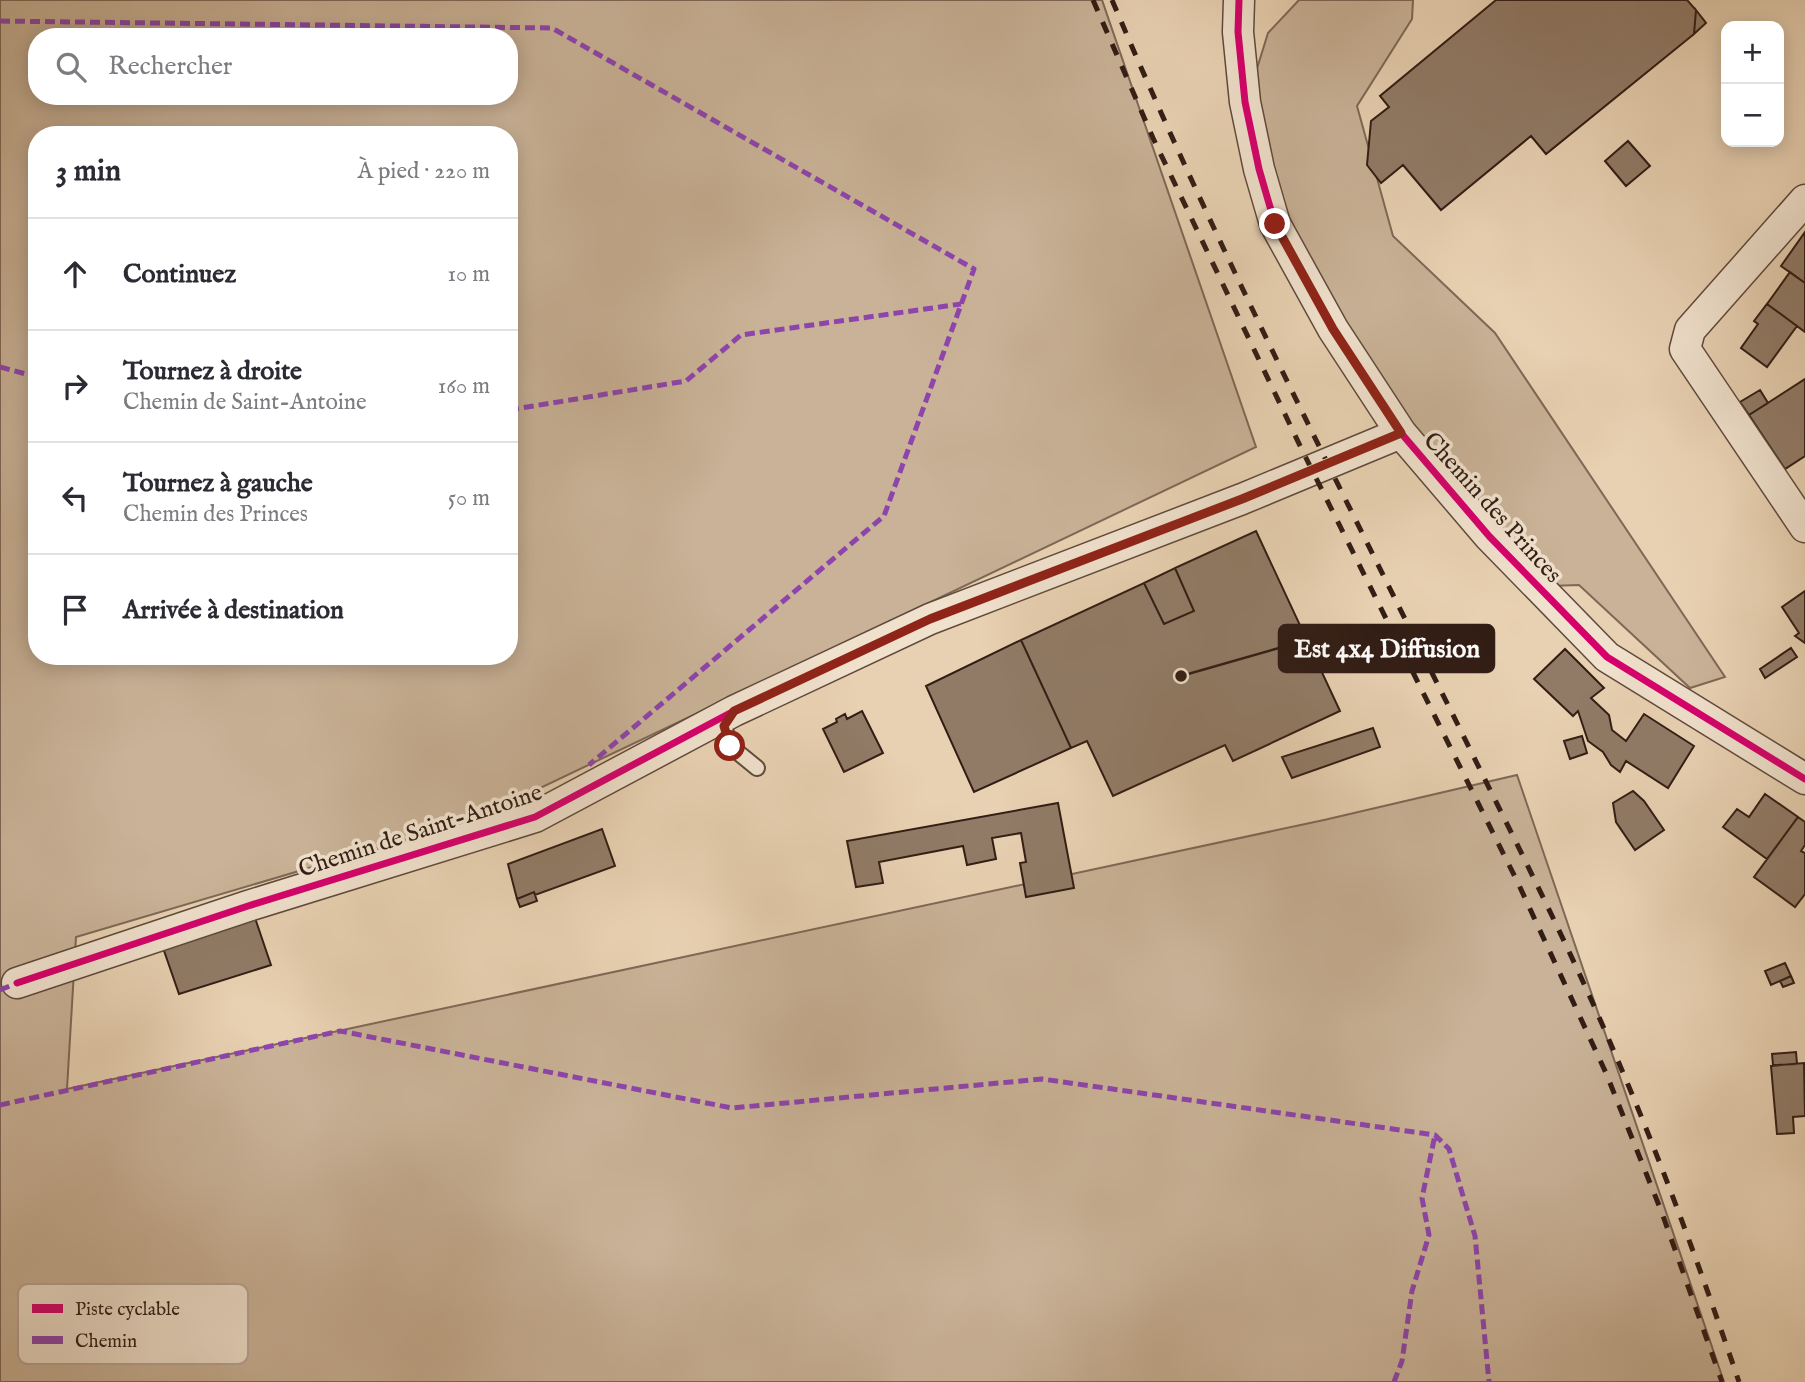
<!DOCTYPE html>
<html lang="fr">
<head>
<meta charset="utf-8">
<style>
	body { margin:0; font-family:"IM FELL English",serif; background:#f2f2f3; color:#2b2b33 }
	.controls { position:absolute; right:21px; top:21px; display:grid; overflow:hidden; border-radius:14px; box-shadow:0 4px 18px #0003 }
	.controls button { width:63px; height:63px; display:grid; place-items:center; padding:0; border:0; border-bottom:2px solid #e1e1e2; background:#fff; color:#2b2b33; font:35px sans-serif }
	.stop { position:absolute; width:21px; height:21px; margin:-16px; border:5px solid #8f2418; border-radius:50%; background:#fff }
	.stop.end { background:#8f2418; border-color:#fff; box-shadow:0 2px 7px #0008 }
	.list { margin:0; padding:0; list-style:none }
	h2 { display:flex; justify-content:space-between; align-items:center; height:91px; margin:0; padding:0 28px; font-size:30px }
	h2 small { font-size:23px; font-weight:400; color:#7c7c81 }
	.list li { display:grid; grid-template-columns:46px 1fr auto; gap:21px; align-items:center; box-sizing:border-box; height:112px; padding:0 28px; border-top:2px solid #e1e1e2 }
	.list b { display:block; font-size:26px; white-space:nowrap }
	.list p { margin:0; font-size:23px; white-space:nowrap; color:#7c7c81 }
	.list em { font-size:23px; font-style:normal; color:#7c7c81 }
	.icon { flex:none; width:38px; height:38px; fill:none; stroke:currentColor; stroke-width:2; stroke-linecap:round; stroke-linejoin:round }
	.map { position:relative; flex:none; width:1805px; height:1382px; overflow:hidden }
	.search { position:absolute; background:#fff; box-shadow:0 4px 18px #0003; left:28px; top:28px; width:490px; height:77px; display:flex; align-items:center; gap:18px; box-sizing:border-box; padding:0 24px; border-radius:28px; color:#7c7c81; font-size:26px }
	.panel { position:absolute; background:#fff; box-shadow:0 4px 18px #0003; left:28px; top:126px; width:490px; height:539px; border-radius:28px }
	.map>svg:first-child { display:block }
</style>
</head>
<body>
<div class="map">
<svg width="1805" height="1382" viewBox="0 0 1805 1382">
	<rect width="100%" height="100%" fill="#e8d1b2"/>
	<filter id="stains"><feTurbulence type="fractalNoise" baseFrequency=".00286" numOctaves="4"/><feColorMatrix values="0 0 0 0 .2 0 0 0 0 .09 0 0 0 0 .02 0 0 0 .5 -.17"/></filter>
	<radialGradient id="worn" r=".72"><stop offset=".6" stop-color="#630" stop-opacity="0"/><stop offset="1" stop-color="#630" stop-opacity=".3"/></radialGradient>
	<!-- green -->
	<path fill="#c9b297" stroke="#7e6856" stroke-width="2" fill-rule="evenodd" d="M0,0H1102L1256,447L475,819L76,937L67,1089L1324,820L1517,775L1724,1382H0ZM37,37H509V96H37ZM37,135H509V656H37Z
		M1299,0H1413L1412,19L1357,106L1393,236L1495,333L1725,677L1690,688L1579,585L1549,586L1419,441L1247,173L1238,130L1268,33Z"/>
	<!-- building -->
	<path fill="#917b67" stroke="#321d15" stroke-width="2" d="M1496,0H1687L1696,10L1694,34L1546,154L1531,136L1441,210L1403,165L1381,183L1367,165L1371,121L1389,107L1380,96Z
		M1696,10L1706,23L1694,34Z
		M1628,141L1650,166L1626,186L1605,161Z
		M1805,232V283L1781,266Z
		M1790,272L1805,283V332L1767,304Z
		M1767,304L1797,326L1767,367L1741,348L1758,324L1754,321Z
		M1805,379V456L1785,469L1749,415Z
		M1760,390L1768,403L1749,415L1740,402Z
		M1256,531L1340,711L1233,761L1225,745L1113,796L1087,741L1071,748L1021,640L1144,583L1164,624L1194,611L1175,568Z
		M1175,568L1194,611L1164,624L1144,583Z
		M1805,591V643L1795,636L1799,633L1782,607Z
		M1021,640L1071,748L974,792L926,686Z
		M1791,648L1797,657L1765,678L1760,669Z
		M1565,649L1604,688L1591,698L1609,715L1612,730L1626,741L1644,714L1694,746L1668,788L1626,761L1620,772L1611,765L1603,752L1588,741L1578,711L1573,716L1534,679Z
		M862,711L883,753L844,772L823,729L837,722L836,719L845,714L847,719Z
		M1373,728L1380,747L1292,778L1282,757Z
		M1582,736L1587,753L1570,759L1564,741Z
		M1633,791L1644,801L1664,830L1635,850L1616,822L1613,803Z
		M1765,794L1798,817L1767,859L1723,827L1737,809L1749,817Z
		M1058,803L1074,888L1026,897L1020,863L1026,862L1021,833L992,838L996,859L967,865L963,846L879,862L883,883L856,887L847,841Z
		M1798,817L1805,822V845L1801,851L1805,853V894L1795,907L1754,877Z
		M602,829L615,866L535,895L534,892L517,899L508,864Z
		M534,892L537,901L520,907L517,899Z
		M254,915L271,965L179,994L162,945Z
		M1785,963L1791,976L1771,985L1765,971Z
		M1791,976L1794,983L1783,987L1780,981Z
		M1796,1052L1797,1064L1773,1065L1772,1054Z
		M1804,1063L1805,1116L1793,1117L1794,1133L1777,1134L1771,1066Z"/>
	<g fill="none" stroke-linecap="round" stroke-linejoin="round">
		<defs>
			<path id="service" d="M729,718L724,726L730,746L757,768"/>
			<path id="minor" d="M1239,0L1238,32L1245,102L1259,169L1275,224L1333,329L1401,433L1489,536L1607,657L1805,779
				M1805,200L1690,330L1685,349L1805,527
				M17,983L248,906L535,817L734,711L930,619L1242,499L1401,433"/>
		</defs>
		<!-- service casing -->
		<use href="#service" stroke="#604a3c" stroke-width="18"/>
		<!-- minor casing -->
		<use href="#minor" stroke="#604a3c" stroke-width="33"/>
		<!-- service -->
		<use href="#service" stroke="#f0e1cd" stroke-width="14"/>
		<!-- minor -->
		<use href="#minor" stroke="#f0e1cd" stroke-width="30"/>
		<!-- rail -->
		<path stroke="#321d15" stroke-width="5" stroke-dasharray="12 12" stroke-linecap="butt" d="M1093,0L1153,138L1303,452L1518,883L1606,1073L1662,1213L1722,1382
			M1112,0C1216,246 1338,484 1457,723C1513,837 1572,951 1621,1068C1665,1171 1703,1276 1739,1382"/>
		<!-- quiet -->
		<path stroke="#8e44ad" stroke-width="5" stroke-dasharray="10 5" stroke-linecap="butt" d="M0,21L552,28L974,269L884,516L589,765
			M0,367L37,377
			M509,410L686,381L741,335L961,304
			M0,990L17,983
			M0,1105L340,1031L732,1108L1042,1079L1435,1135L1449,1149L1475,1236L1489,1382
			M1394,1382L1402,1361L1412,1291L1429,1235L1422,1198L1435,1135"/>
		<defs>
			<path id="cycleway" d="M1239,0L1238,32L1245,102L1259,169L1275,224L1333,329L1401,433L1489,536L1607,657L1805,779
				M17,983L248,906L535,817L734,711L930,619L1242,499L1401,433"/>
		</defs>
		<!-- cycleway casing -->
		<use href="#cycleway" stroke="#f0e1cd" stroke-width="11"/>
		<!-- cycleway -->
		<use href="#cycleway" stroke="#d6006c" stroke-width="7"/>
	</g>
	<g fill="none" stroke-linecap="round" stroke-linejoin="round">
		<!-- route -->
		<path stroke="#8f2418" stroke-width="9" d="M730,746L724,726L734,711L930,619L1242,499L1401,433L1333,329L1275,224"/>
	</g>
	<g text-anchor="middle" stroke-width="7" stroke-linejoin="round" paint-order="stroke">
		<!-- street labels -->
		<g font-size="24" fill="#321d15" stroke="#f0e1cd">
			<text transform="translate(1493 507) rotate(48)" y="8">Chemin des Princes</text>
			<text transform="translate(420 830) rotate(-18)" y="8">Chemin de Saint-Antoine</text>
		</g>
	</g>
	<!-- legend -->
	<rect x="18" y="1284" width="230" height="80" rx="10" fill="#f0e1cd" stroke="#b7a696" stroke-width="2"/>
	<rect x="32" y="1304" width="31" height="9" fill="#d6006c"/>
	<rect x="32" y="1336" width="31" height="8" fill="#8e44ad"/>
	<g font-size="19" fill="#321d15">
		<text x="75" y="1315">Piste cyclable</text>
		<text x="75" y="1347">Chemin</text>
	</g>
	<!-- callouts -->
	<path fill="none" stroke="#321d15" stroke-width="2.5" d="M1181 676L1279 648"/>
	<circle fill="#321d15" stroke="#f0e1cd" stroke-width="2.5" cx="1181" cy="676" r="7"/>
	<rect fill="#321d15" stroke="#321d15" stroke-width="2.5" x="1279" y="625" width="215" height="47" rx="7"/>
	<g font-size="26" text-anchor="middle" font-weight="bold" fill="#fff">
		<text x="1387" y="657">Est 4x4 Diffusion</text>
	</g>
	<rect width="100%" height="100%" filter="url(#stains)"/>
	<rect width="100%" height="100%" fill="url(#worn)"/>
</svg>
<div class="controls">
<button>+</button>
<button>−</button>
</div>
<div class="stop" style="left:730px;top:746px"></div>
<div class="stop end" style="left:1275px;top:224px"></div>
<div class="search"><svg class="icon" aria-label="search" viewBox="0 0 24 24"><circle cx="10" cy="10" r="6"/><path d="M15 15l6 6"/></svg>Rechercher</div>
<section class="panel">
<h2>3 min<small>À pied · 220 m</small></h2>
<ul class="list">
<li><svg class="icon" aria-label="ahead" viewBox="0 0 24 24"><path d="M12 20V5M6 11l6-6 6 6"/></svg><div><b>Continuez</b></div><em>10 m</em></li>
<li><svg class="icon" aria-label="right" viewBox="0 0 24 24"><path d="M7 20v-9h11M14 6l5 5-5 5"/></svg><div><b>Tournez à droite</b><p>Chemin de Saint-Antoine</p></div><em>160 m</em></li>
<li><svg class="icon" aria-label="left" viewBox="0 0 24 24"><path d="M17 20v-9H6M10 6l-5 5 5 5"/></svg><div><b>Tournez à gauche</b><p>Chemin des Princes</p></div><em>50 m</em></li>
<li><svg class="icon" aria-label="arrive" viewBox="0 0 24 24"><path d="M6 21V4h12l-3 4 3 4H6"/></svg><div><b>Arrivée à destination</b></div></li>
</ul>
</section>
</div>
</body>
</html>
